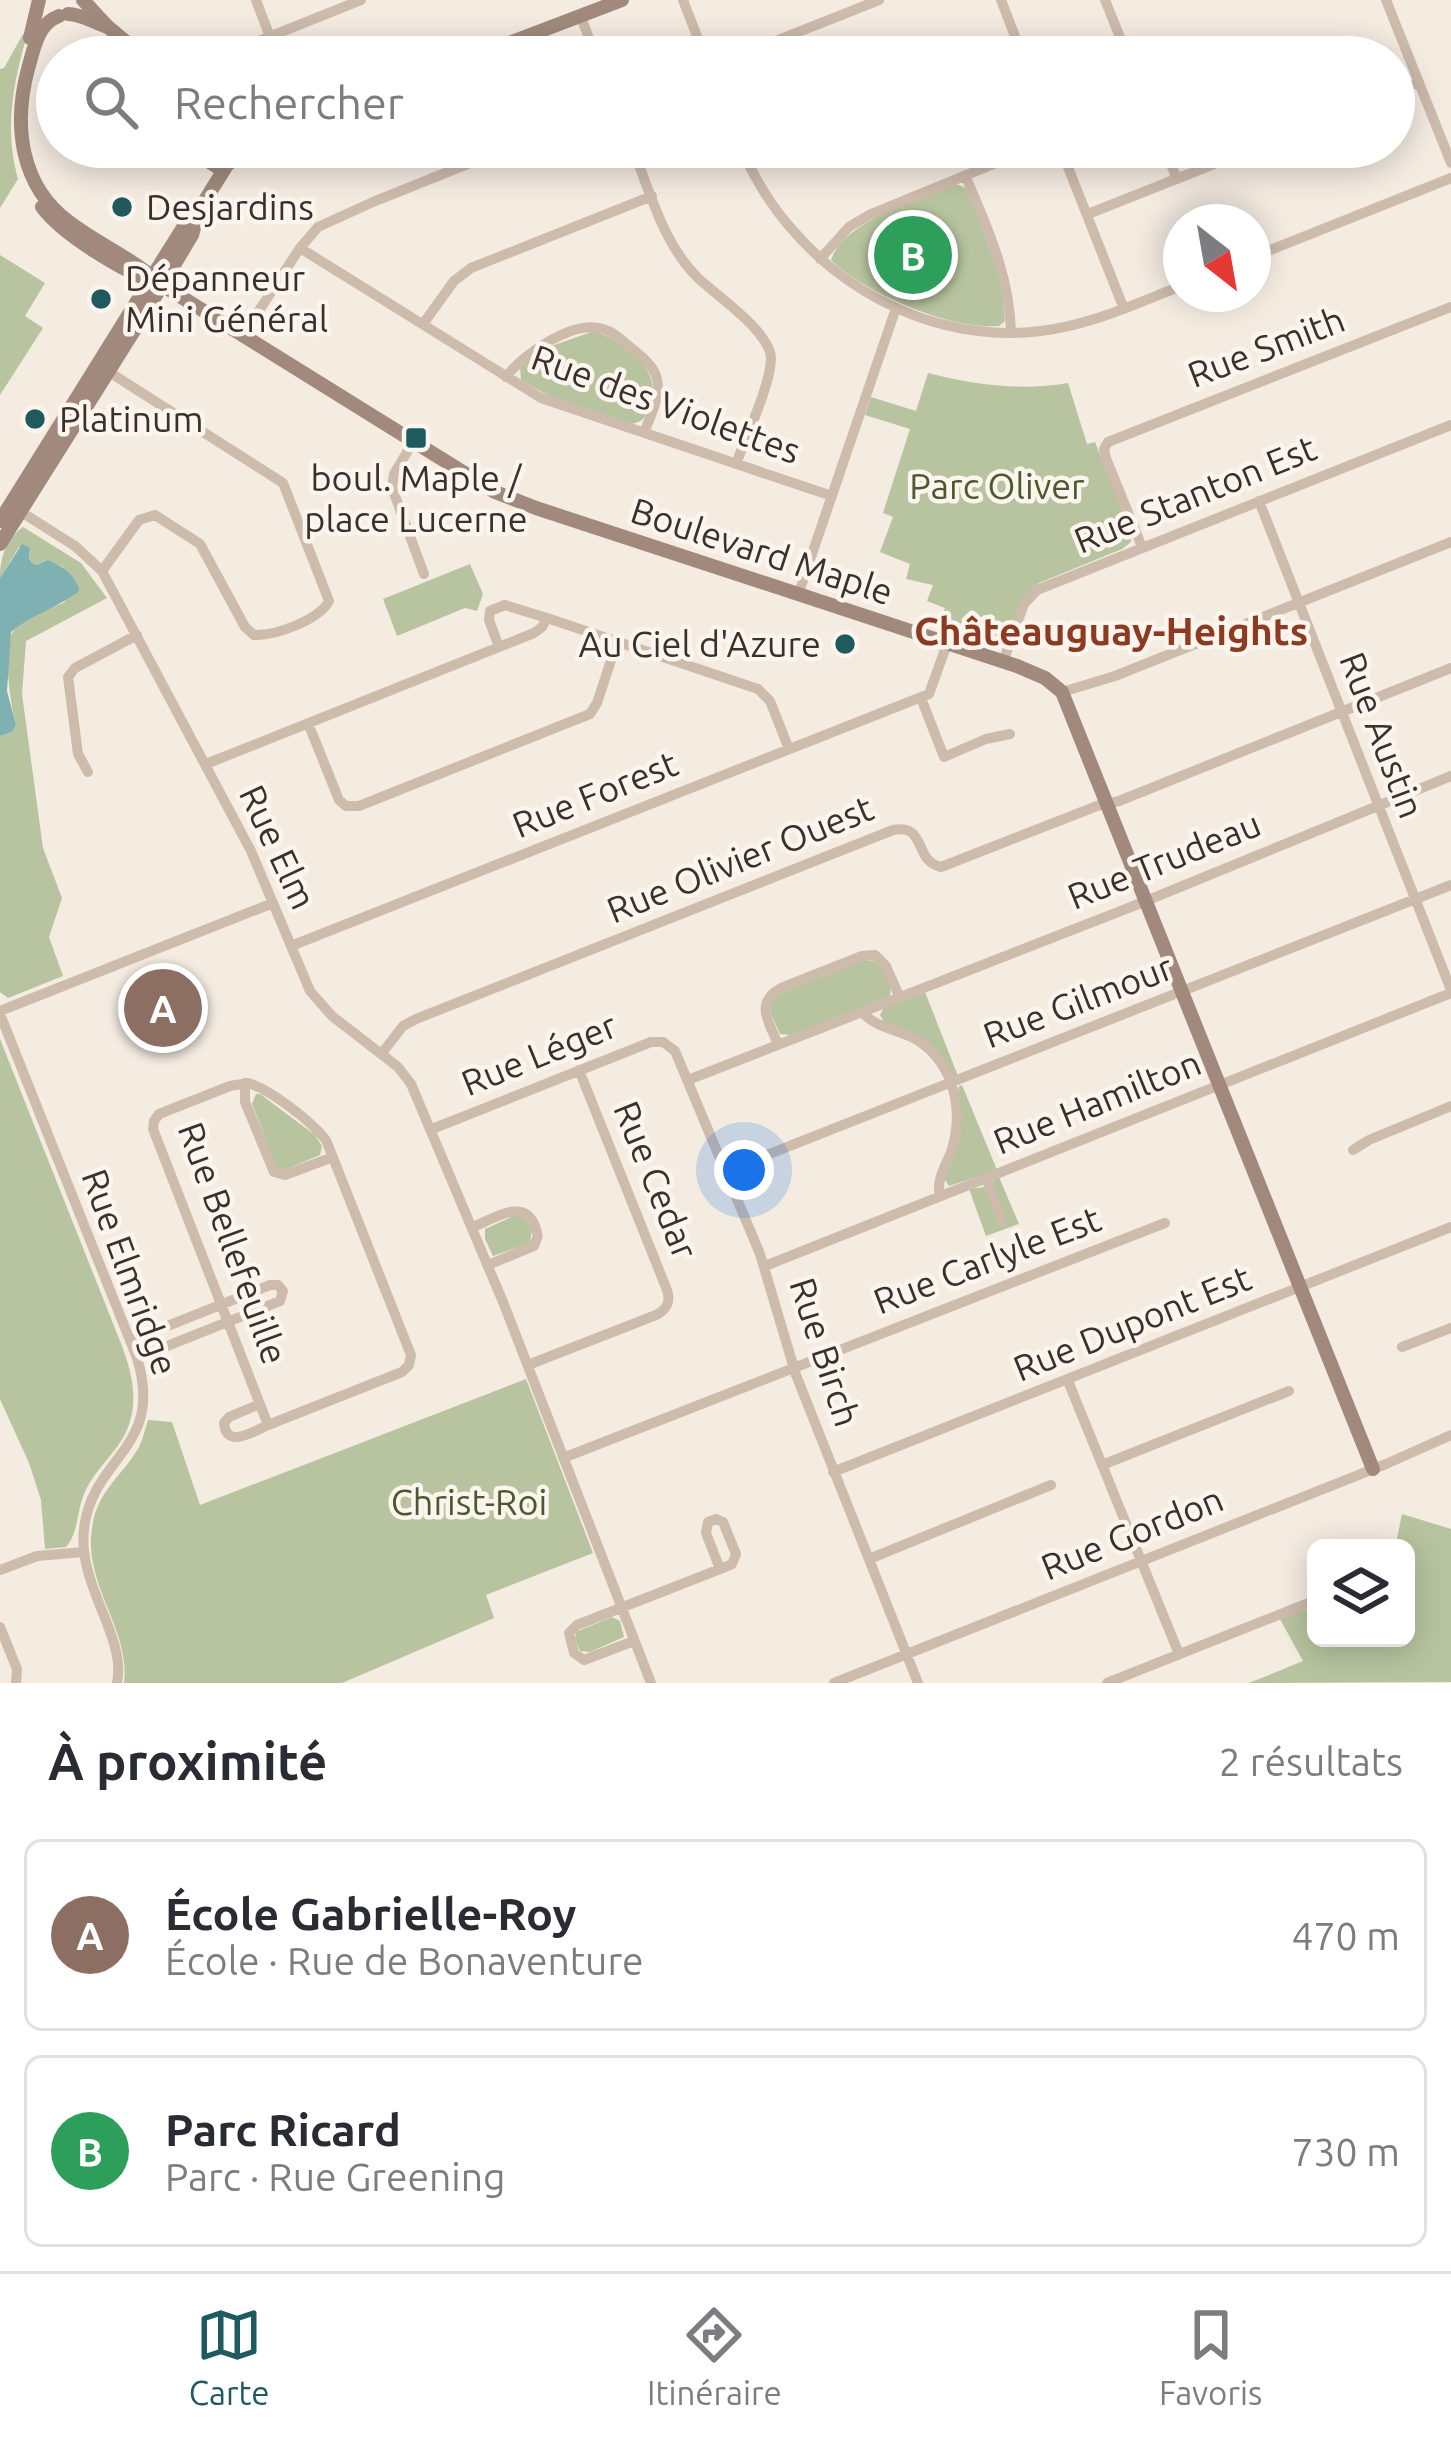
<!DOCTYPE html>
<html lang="fr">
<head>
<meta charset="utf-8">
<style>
	body { margin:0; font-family:Ubuntu,sans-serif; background:#f7f7f7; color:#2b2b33 }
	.controls { position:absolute; right:36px; bottom:36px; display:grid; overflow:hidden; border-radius:18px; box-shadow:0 6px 30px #0003 }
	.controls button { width:108px; height:108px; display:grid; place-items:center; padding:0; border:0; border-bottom:3px solid #e1e1e2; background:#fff; color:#2b2b33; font:60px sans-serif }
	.compass { position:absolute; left:1163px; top:204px; width:108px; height:108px; border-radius:50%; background:#fff; box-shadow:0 6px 30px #0003; rotate:149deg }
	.you { position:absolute; left:744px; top:1170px; width:42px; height:42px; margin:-30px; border:9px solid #fff; border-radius:50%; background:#1a73e8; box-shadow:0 0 0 18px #1a73e833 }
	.badge { display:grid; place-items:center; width:78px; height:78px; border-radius:50%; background:#1f5a5e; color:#fff; font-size:39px; font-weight:700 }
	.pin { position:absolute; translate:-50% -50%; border:6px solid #fff; box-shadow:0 3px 12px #0006 }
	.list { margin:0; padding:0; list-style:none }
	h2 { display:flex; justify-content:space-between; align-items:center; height:156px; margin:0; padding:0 48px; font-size:51px }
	h2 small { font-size:39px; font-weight:400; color:#7c7c81 }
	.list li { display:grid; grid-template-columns:78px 1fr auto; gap:36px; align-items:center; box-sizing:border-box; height:192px; margin:0 24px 24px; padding:0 24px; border:3px solid #e1e1e2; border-radius:18px }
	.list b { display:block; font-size:45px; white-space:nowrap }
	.list p { margin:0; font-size:39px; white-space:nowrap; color:#7c7c81 }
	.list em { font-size:39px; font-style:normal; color:#7c7c81 }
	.icon { flex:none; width:66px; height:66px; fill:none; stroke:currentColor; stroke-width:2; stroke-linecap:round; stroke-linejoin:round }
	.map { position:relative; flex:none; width:1451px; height:1683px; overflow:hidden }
	.search { position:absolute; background:#fff; box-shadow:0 6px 30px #0003; left:36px; right:36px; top:36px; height:132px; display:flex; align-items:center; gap:30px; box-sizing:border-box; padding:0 42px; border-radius:66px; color:#7c7c81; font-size:45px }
	.sheet { height:588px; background:#fff }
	nav { display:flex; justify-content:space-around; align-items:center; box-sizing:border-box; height:168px; border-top:3px solid #e1e1e2; background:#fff; font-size:33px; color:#7c7c81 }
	nav a { display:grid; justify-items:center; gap:6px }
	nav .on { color:#1f5a5e }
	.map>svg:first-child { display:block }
</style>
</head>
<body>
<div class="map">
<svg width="1451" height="1683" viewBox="0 0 1451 1683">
	<rect width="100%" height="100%" fill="#f4ebe1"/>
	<!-- green -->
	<path fill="#b8c4a0" d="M23,34L27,35C13,84 4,128 18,179L0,208V69L4,68Z
		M957,184L967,189L1001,279L1005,321L999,326C950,330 867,294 831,260C845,220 920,199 957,184Z
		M0,255L45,283L25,316L43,328L0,395Z
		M594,331C625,342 664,369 650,406C645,418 643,422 631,424L549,396L521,380L520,367L543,349Z
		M928,373C974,385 1020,391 1068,383L1087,444L1095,442L1132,534L1131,542L1122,549L1039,583C1015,599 1016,631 993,646L937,630L945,608L927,601L933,585L906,579L910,564L880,552L893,517L883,513L910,429L865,415L871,397L916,411Z
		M23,527L81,563L107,598L26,641L22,694L43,848L62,898L49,937L63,976L8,998L0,992V736L12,732L16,725C11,706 1,646 14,630C23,619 52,608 65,602L63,567L46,560L37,565C28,562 29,556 30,548L19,547L0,578C0,558 6,539 23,527Z
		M470,564L483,594L477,611L465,608L397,636L383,599Z
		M864,960L876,961C884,970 893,984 890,996L791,1035L780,1034L771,1014V1000L774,996Z
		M925,992L958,1076L954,1077L946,1067L884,1022L880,1015L883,1009Z
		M0,1039L122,1346C135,1381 141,1415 117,1447C106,1462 91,1476 84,1494C77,1511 78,1534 66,1547L45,1549L41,1500L29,1463L0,1399Z
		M962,1085L997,1170L949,1186L945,1180L959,1086Z
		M256,1094H260L315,1135L322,1146L320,1155L282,1171L277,1168L252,1104Z
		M999,1177L1019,1224L986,1236L969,1189L985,1187Z
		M516,1215L524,1216L532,1230L530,1243L493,1256L485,1239V1229Z
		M526,1379L593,1553L486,1595L494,1618L342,1683H124C131,1630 83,1585 92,1528C97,1490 122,1477 139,1447C143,1439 145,1429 148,1420L172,1422L200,1505Z
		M1402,1514L1451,1529V1682L1249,1683L1303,1661L1280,1619L1316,1606V1638H1406V1548H1395Z
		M612,1617L620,1621L624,1637L590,1652L580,1651L575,1639L576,1632Z"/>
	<!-- water -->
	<path fill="#7fb0b2" d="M22,544L30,548L29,558L32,563L37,565L47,560C61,565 73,573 79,588L78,592C57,608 31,615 11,632L7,691L16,725L12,732L0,736V578Z"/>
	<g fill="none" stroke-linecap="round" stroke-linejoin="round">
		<!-- street -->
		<path stroke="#cdbbac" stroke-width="10" d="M256,0L270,37
			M683,0L705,57
			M1001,0L1023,57
			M1105,0L1128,57
			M1386,0L1451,163
			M581,17L596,57
			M1234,54C1262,56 1284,29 1303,57
			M219,57L361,0
			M735,57L879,0
			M1000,57L1020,49
			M1394,92L1419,82
			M632,147C650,191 663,244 698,278C717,296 771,332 771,359C770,387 746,436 736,464
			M741,147C789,264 913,347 1041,331C1091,325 1135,304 1181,286
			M1060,147L1124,309
			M1164,147L1177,179
			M746,158L771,147
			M965,175C987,227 1010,276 1011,333
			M1088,214L1257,147
			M300,248L541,398L832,496
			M1253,257L1451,178
			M820,259L849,227L869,215L1035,147
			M423,324L454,281L471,268L652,196
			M243,335L300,248L318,227L373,202L510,147
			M506,377C522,355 573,319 603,329C615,332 624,343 634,350C643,358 654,366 657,379C661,397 650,416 644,433
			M413,442L394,474L392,488L424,574
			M1259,501L1451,990
			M18,510L75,546L102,571L251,851L310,991L332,1016L398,1067L411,1084L503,1302L651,1683
			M1142,547L1106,458L1104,449L1108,442L1451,307
			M102,571L139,520L155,515L200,544L245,627L254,635C275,636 319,620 329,601L283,483L106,370
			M798,595L896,308
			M499,647L489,620L490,611L505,605L547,618
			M1003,662L1024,604L1037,590L1451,425
			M1062,692L1115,676L1451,542
			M921,698L944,757L986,739L1010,734
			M308,723L339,800L346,806H359L590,714L597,703L617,642
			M206,764L534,633L542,627L547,618L758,689L770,701L789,749
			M88,772L78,754L68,677L75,668L137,635
			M291,946L929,694L947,644
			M0,1011L273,903
			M862,1012C878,1031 909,1030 927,1047C957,1074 963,1116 951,1152C945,1167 936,1180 940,1196
			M0,1014L137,1358C165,1449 92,1456 84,1529C77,1585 127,1637 117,1683
			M778,1044C769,1022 754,1003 781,988L862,956L875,955L886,966L900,998
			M382,1053L403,1026L416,1019L893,830C927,823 913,861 941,867L1097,806L1119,801L1451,668
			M688,1080L1136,905L1451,776
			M245,1083V1102L274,1172L285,1175L333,1157
			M248,1083C271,1090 311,1121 326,1140L411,1355L409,1365L402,1372L268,1425L153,1129L154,1121L159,1114L230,1086Z
			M432,1129L651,1042H663L675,1051L760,1254L796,1375L918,1683
			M1353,1150L1369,1140L1451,1106
			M726,1171L1451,885
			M986,1178L1002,1221
			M473,1227C493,1219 524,1197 535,1226C539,1238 538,1235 534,1246L488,1265
			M765,1266L1451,993
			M130,1341L270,1285H278L283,1291L280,1301L137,1358
			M1402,1347L1451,1328
			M528,1365L656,1315C667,1309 671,1302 667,1290L579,1070
			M1068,1381L1179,1654
			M260,1404L229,1417L224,1423C226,1449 253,1432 268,1425
			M563,1458L1165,1223
			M1102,1465L1289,1391
			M833,1472L1451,1227
			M869,1559L1051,1485
			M0,1570L37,1556L83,1552
			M0,1627L17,1669L16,1683
			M634,1641L584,1660L574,1653L569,1633L577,1625L710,1573L730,1565L732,1564L736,1554L723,1522L716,1519L708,1522L706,1533L720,1569
			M834,1683L1386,1464L1451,1435
			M1107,1683L1316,1600"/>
		<!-- secondary -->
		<path stroke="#a18a7d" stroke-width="14" d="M83,0L108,27L144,57
			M68,14C82,14 94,23 108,27
			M59,16C37,24 34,49 28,69C13,125 20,186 69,222C99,245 134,259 162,285L495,492L536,508L1017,666L1045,678L1062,692L1373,1469
			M30,38L39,0
			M473,57L622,0
			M198,147L205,159L223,171
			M42,207C63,235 124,272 157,283
			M0,521L164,258L186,223L196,214
			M0,544L152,302L192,235L199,210L227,165L249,147"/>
	</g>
	<!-- markers -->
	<g fill="#1f5a5e" stroke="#fbf5ee" stroke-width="4.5">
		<circle cx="122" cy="207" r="12"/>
		<circle cx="101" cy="299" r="12"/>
		<circle cx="35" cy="419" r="12"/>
		<rect x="404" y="426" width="24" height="24" rx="6"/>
		<circle cx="845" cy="644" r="12"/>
	</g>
	<g text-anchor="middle" stroke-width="9" stroke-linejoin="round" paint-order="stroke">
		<!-- poi labels -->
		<g font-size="36" fill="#3b302b" stroke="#fbf5ee" text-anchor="start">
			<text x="146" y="220">Desjardins</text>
			<text x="125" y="291">Dépanneur<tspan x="125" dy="41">Mini Général</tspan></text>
			<text x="59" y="432">Platinum</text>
			<text x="416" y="491" text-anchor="middle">boul. Maple /<tspan x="416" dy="41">place Lucerne</tspan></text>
			<text x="821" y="657" text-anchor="end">Au Ciel d'Azure</text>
		</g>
		<!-- street labels -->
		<g font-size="36" fill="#3b302b" stroke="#fbf5ee">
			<text transform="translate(1266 347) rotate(-21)" y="13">Rue Smith</text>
			<text transform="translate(666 404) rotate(20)" y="13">Rue des Violettes</text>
			<text transform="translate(1195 494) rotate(-22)" y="13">Rue Stanton Est</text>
			<text transform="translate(762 551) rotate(18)" y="13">Boulevard Maple</text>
			<text transform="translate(1382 735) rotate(69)" y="13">Rue Austin</text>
			<text transform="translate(595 794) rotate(-22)" y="13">Rue Forest</text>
			<text transform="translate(278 847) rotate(65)" y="13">Rue Elm</text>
			<text transform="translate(740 859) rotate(-22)" y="13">Rue Olivier Ouest</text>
			<text transform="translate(1164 860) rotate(-22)" y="13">Rue Trudeau</text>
			<text transform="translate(1078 1001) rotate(-21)" y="13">Rue Gilmour</text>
			<text transform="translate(539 1054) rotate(-22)" y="13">Rue Léger</text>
			<text transform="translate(1097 1102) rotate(-22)" y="13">Rue Hamilton</text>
			<text transform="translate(656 1180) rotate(68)" y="13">Rue Cedar</text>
			<text transform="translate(233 1243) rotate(70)" y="13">Rue Bellefeuille</text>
			<text transform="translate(987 1260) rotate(-21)" y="13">Rue Carlyle Est</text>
			<text transform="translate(130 1272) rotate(70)" y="13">Rue Elmridge</text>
			<text transform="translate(1132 1323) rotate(-22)" y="13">Rue Dupont Est</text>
			<text transform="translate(825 1352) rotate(72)" y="13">Rue Birch</text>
			<text transform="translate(1132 1533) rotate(-22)" y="13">Rue Gordon</text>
		</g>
		<!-- park labels -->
		<g font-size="36" fill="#4a5a2e" stroke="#fbf5ee">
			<text x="997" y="499">Parc Oliver</text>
			<text x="469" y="1515">Christ-Roi</text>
		</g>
		<!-- neighbourhood labels -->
		<g font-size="39" font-weight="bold" fill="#8c3b22" stroke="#fbf5ee">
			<text x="1111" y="645">Châteauguay-Heights</text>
		</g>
	</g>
</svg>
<div class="controls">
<button><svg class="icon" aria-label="layers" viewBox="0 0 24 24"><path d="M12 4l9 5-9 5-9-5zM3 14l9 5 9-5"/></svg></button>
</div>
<svg class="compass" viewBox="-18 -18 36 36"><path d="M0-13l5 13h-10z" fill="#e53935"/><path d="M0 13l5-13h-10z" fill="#7c7c81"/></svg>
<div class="you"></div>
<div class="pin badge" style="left:163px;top:1008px;background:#8d6e63">A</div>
<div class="pin badge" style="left:913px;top:255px;background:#2e9e5b">B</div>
<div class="search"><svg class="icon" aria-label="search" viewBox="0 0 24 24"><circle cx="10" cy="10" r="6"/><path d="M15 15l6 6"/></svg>Rechercher</div>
</div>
<section class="sheet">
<h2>À proximité<small>2 résultats</small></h2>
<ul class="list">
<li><span class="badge" style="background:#8d6e63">A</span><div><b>École Gabrielle-Roy</b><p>École · Rue de Bonaventure</p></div><em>470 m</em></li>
<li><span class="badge" style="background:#2e9e5b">B</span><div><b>Parc Ricard</b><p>Parc · Rue Greening</p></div><em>730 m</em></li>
</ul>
</section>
<nav>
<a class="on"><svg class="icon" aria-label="map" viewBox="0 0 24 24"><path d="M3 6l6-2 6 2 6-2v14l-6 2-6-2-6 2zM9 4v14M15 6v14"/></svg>Carte</a>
<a><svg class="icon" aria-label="directions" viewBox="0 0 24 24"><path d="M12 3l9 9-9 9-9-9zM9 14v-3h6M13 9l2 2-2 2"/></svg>Itinéraire</a>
<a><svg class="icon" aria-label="saved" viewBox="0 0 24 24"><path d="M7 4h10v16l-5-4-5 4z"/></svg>Favoris</a>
</nav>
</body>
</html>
